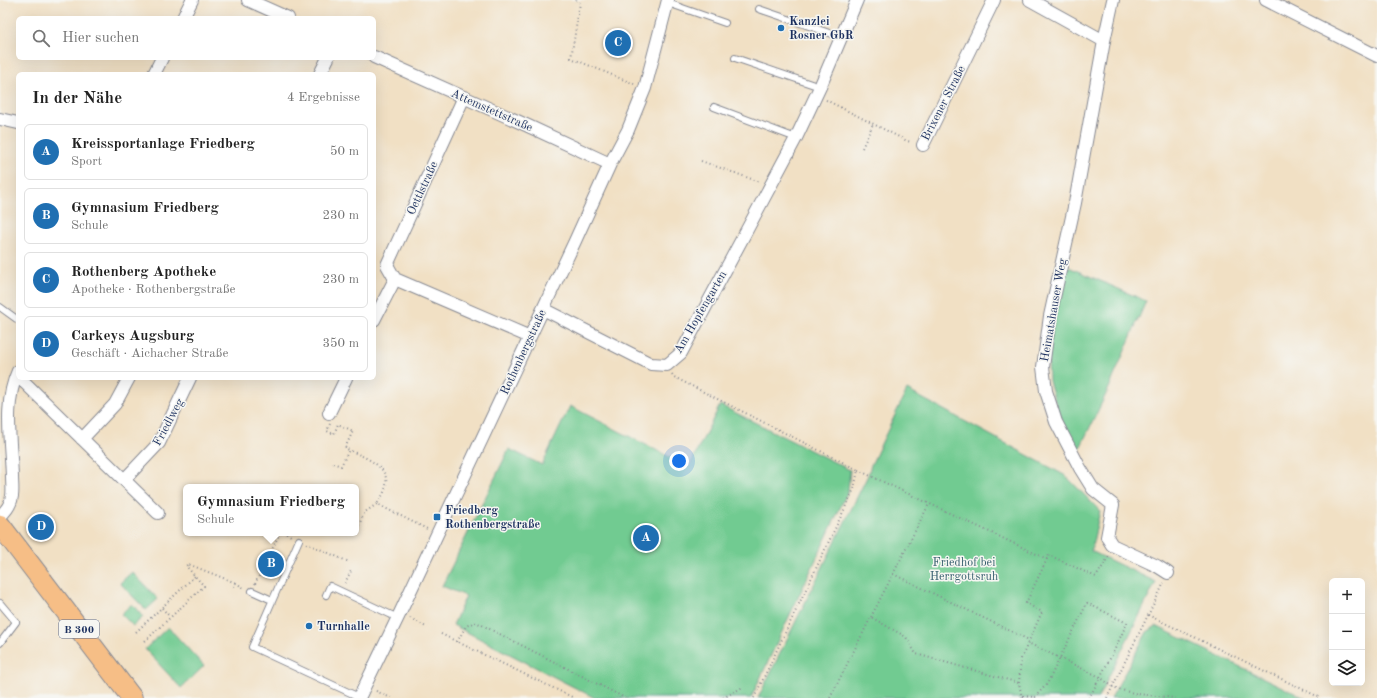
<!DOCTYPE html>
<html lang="de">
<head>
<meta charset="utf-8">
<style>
	body { margin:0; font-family:"Old Standard TT",serif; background:#f6f6f6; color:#222 }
	.controls { position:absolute; right:12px; bottom:12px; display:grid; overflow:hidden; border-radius:6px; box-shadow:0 4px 16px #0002 }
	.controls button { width:36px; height:36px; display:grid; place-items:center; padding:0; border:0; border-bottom:1px solid #e0e0e0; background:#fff; color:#222; font:20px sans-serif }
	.you { position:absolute; left:679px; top:461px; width:14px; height:14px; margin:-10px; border:3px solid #fff; border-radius:50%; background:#1a73e8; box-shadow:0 0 0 6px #1a73e833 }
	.badge { display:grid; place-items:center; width:26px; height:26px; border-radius:50%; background:#1f6fb2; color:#fff; font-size:13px; font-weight:700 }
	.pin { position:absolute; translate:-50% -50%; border:2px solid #fff; box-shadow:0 1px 4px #0006 }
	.popup { position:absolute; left:183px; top:484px; width:176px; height:52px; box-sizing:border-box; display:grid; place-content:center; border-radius:6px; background:#fff; filter:drop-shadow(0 1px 3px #0005); font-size:13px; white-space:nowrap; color:#767676 }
	.popup b { font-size:15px; color:#222 }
	.popup::after { content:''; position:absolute; left:50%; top:100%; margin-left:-8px; border:8px solid transparent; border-top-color:#fff }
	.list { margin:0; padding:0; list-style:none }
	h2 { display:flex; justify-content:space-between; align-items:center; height:52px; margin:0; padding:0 16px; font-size:17px }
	h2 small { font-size:13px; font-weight:400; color:#767676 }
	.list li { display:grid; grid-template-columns:26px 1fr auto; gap:12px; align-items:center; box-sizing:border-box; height:56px; margin:0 8px 8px; padding:0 8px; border:1px solid #e0e0e0; border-radius:6px }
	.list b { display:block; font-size:15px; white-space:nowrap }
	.list p { margin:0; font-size:13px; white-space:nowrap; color:#767676 }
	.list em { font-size:13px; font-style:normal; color:#767676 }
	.icon { flex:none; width:22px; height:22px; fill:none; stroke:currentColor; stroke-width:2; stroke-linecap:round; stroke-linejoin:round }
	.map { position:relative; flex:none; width:1377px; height:698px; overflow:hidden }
	.search { position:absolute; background:#fff; box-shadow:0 4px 16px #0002; left:16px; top:16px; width:360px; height:44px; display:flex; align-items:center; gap:10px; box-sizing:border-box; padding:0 14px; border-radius:6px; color:#767676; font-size:15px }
	.panel { position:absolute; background:#fff; box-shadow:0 4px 16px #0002; left:16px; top:72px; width:360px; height:308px; border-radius:6px }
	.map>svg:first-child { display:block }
</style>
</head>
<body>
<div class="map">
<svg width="1377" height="698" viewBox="0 0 1377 698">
	<rect width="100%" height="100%" fill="#f6f6f2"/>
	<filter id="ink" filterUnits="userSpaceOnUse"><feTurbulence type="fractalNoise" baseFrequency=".025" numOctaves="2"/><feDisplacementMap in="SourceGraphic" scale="8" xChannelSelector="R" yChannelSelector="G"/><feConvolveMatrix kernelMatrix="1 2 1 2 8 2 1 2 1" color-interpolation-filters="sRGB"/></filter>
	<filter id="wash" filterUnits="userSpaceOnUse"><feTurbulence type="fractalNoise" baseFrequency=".012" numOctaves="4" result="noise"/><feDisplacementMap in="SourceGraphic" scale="16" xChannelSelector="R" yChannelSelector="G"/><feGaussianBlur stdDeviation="0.9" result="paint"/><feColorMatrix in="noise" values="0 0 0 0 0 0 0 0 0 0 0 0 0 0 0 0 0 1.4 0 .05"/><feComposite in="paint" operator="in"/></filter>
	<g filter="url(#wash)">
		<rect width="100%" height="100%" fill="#f1e0c4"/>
		<!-- green -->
		<path fill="#71cb91" stroke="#467d78" d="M1064,265L1146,301L1109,388L1077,454L1059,415L1049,381L1048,356Z
			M907,390L1066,476L1100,511L1091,551L1156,582L1098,698H758L868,475L871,465Z
			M720,405L850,470L848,491L751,698H595L453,625L466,596L442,586L509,449L542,465L570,406L689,467Z
			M132,572L158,599L146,610L120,583Z
			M132,604L143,617L133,626L121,614Z
			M1156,626L1305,698H1111L1147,632Z
			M168,627L204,666L181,688L145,649Z"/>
	</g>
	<g filter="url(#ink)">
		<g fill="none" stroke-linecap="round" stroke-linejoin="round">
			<defs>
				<path id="service" d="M668,3L725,23
					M759,9L841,37
					M735,58L820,87
					M714,107L796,138
					M0,307L18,320
					M299,540L252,647L359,697
					M252,591L272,600
					M326,595L330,586L398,618
					M0,603L16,622L0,643"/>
				<path id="minor" d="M248,0L288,18
					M1030,0L1104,41
					M1113,0L1104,41L1075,203L1050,316L1043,367L1046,391L1056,422L1080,468L1093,489L1113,505L1107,537L1112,545L1157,566L1168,573
					M1266,0L1377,56
					M183,18L192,0
					M374,57L526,125L610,164
					M154,74L162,58
					M320,74L328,58
					M0,119L18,123
					M923,145L994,0
					M395,279L530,337
					M543,309L651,364L667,365L681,353L796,138L820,87L857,0
					M374,320L395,279L387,265L464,97
					M20,378L158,513
					M329,413L346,378
					M82,439L115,404L129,378
					M124,480L159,443L190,378
					M0,516C6,511 11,504 12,496C13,490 12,483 12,477C11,442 3,404 18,371
					M359,698L400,613L575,241L610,164L628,130L645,88L668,0"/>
				<path id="primary" d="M0,525L132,698"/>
			</defs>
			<!-- service casing -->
			<use href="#service" stroke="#868891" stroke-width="8"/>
			<!-- minor casing -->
			<use href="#minor" stroke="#868891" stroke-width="14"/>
			<!-- primary casing -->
			<use href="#primary" stroke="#868891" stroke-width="22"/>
			<!-- path -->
			<path stroke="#868891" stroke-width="2" stroke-dasharray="1 3" stroke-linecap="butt" d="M576,0L580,3L571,58L634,84
				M826,100L907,141L912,142
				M862,148L873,124
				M701,161L760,182
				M672,374L674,377L858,470L854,489L754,698
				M330,424L327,431L334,434L338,424L353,431L345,448C372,461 402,470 377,504
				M333,463L341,466L349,450
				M858,470L1047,559L1049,555L1096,577L1109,556
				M357,529L365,512L377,504L427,529
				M282,533L287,534
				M287,533V534L291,536
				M306,543L349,562
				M1047,559L1026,603L1042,612L1028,643L1100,677L1113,687L1121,690L1138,694L1175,698
				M893,574L1029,640
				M345,583L351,571
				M255,584L280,533
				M234,587L236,583L244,588
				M162,608L170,617
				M1148,615L1321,698
				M871,617L929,504
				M410,618L426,627
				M136,632L195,576
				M441,634L574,698
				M145,641L204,586L186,566L188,564L236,583
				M457,642L466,626L476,622L625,698
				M1019,683L1021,659L1028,643
				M376,691L391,698
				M1023,696L1035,697L1047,684L1087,603L1127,623L1113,653L1089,698
				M723,698L743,687
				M830,698L871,617L906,637L916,654L1019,683L1022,698
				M1107,698L1164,583"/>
			<!-- service -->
			<use href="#service" stroke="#fff" stroke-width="6"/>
			<!-- minor -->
			<use href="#minor" stroke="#fff" stroke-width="12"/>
			<!-- primary -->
			<use href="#primary" stroke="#f6be86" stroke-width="20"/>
		</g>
	</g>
	<!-- markers -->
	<g fill="#1f6fb2" stroke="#f6f6f2" stroke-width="1.5">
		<circle cx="781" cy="28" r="4"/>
		<rect x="433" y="513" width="8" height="8" rx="2"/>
		<circle cx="309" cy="626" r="4"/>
	</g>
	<g text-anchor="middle" stroke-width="3" stroke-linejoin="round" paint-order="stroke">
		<!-- shield labels -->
		<rect fill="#f6f6f2" stroke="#5d6b8a" stroke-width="1" x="59" y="620" width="40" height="18" rx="3"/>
		<g font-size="11" font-weight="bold" fill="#1b2f5e">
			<text x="79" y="633">B 300</text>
		</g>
		<!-- poi labels -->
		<g font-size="12" font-weight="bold" fill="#1b2f5e" stroke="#f6f6f2" text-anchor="start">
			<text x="789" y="25">Kanzlei<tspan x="789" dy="14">Rosner GbR</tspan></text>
			<text x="445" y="514">Friedberg<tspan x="445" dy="14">Rothenbergstraße</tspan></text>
			<text x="317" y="630">Turnhalle</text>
		</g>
		<!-- street labels -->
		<g font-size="12" fill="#1b2f5e" stroke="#f6f6f2">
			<text transform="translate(943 103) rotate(-63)" y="4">Brixener Straße</text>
			<text transform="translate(492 110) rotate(24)" y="4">Attemstettstraße</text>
			<text transform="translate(422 188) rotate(-65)" y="4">Oettlstraße</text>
			<text transform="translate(1053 310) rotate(-80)" y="4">Heimatshauser Weg</text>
			<text transform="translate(700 312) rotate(-60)" y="4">Am Hopfengarten</text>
			<text transform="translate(523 352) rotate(-65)" y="4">Rothenbergstraße</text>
			<text transform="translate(168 422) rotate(-62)" y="4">Friedlweg</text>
		</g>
		<!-- park labels -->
		<g font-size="12" fill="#355e6d" stroke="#f6f6f2">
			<text x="964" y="566">Friedhof bei<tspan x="964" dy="14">Herrgottsruh</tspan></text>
		</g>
	</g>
</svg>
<div class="controls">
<button>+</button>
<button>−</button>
<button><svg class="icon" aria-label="layers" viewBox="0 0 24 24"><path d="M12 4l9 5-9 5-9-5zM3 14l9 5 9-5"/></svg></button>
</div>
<div class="you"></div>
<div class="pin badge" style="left:646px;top:538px">A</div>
<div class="pin badge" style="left:271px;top:564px">B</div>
<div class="popup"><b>Gymnasium Friedberg</b>Schule</div>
<div class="pin badge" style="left:618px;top:43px">C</div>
<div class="pin badge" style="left:41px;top:527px">D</div>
<div class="search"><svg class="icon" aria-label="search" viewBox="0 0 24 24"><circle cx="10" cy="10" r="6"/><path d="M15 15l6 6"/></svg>Hier suchen</div>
<section class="panel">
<h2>In der Nähe<small>4 Ergebnisse</small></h2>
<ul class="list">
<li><span class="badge">A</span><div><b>Kreissportanlage Friedberg</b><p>Sport</p></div><em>50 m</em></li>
<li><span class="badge">B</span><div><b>Gymnasium Friedberg</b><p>Schule</p></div><em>230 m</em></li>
<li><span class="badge">C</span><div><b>Rothenberg Apotheke</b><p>Apotheke · Rothenbergstraße</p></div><em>230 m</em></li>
<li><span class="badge">D</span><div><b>Carkeys Augsburg</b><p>Geschäft · Aichacher Straße</p></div><em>350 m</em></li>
</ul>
</section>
</div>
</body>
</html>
